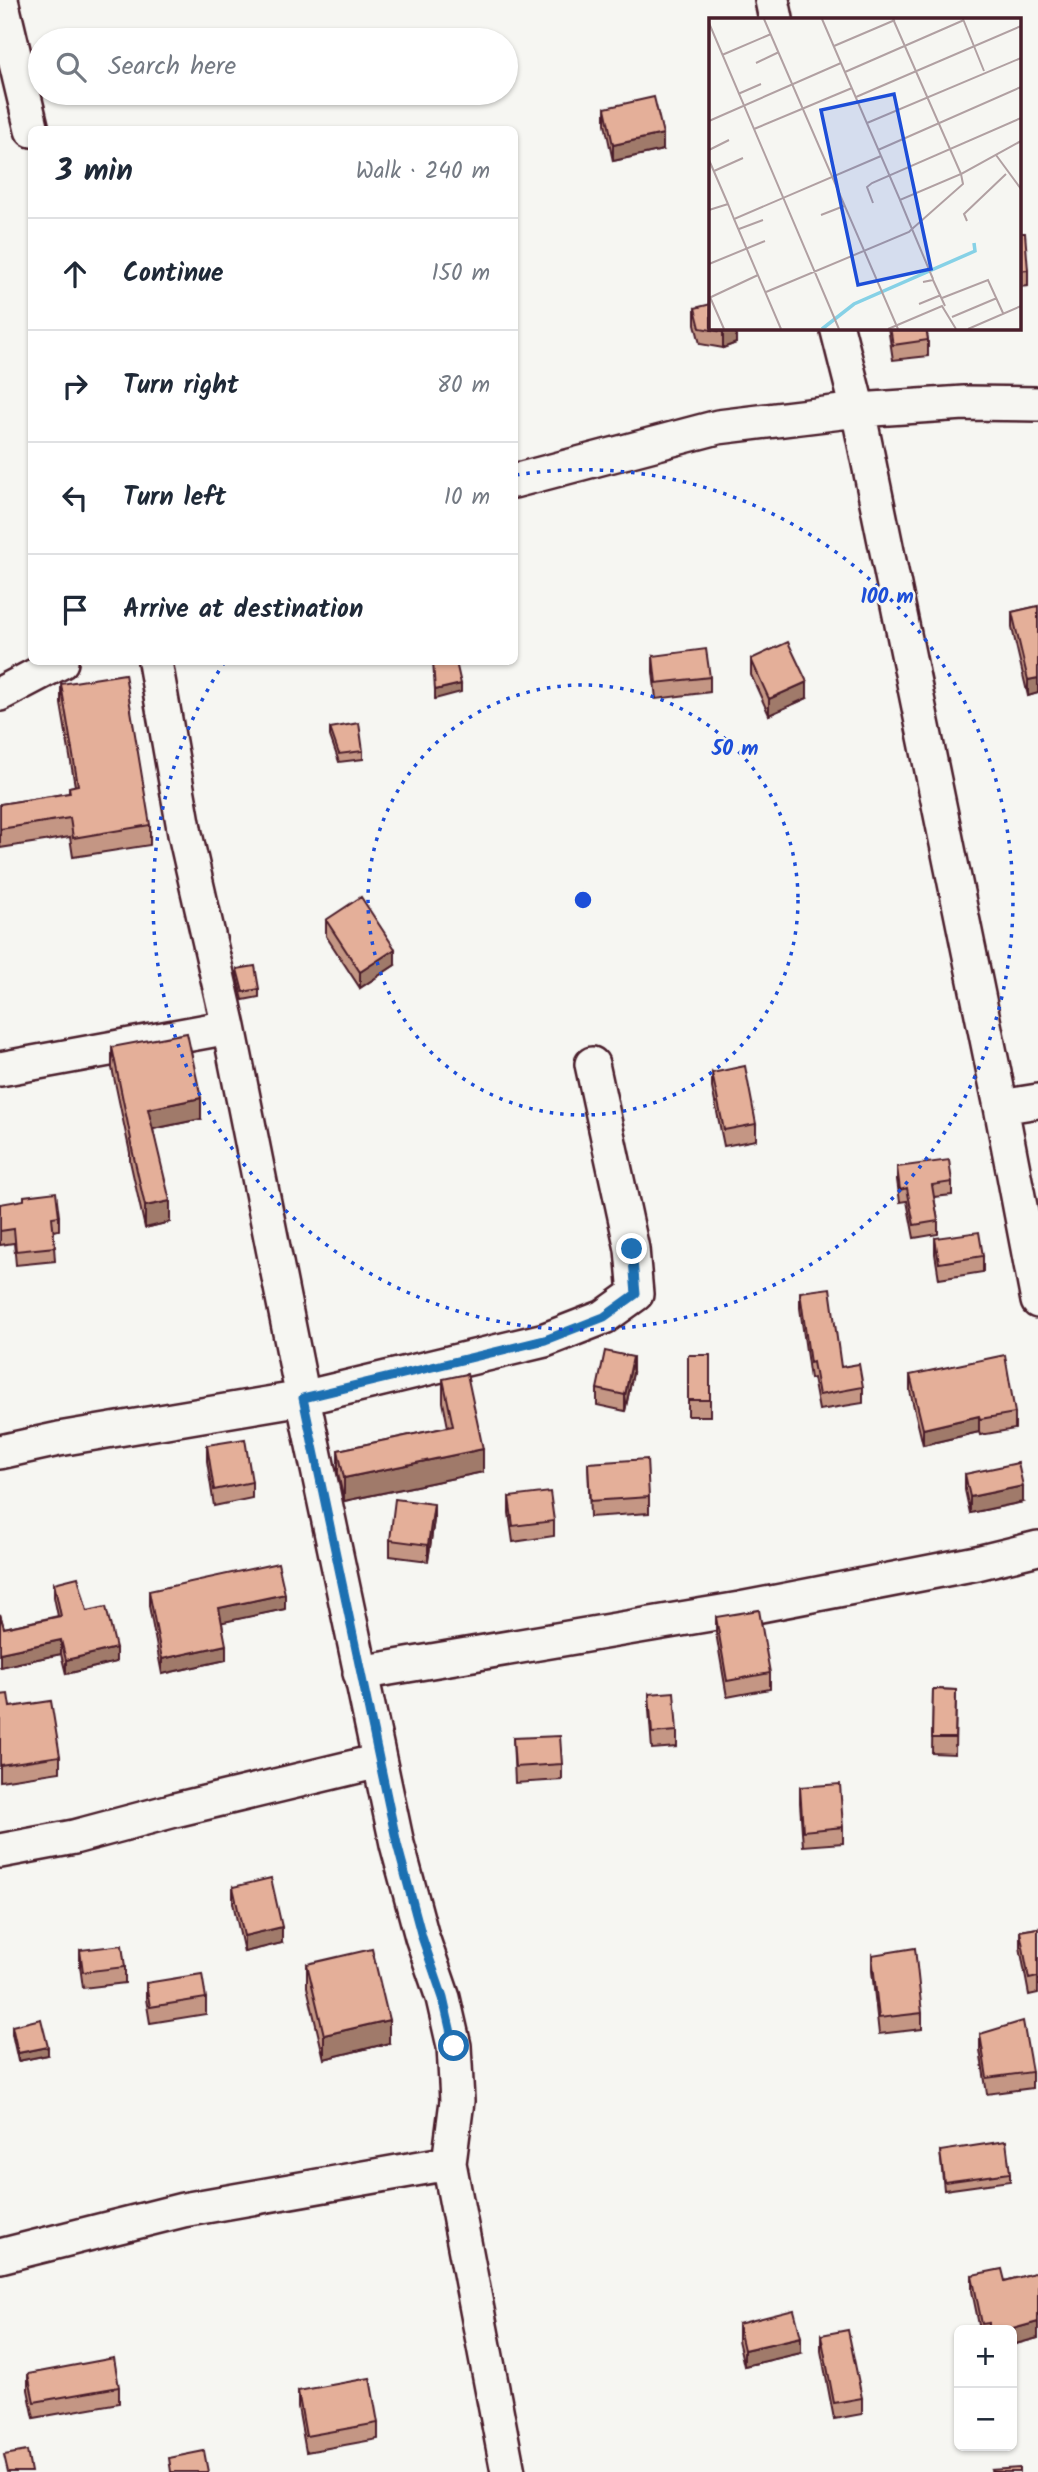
<!DOCTYPE html>
<html lang="en">
<head>
<meta charset="utf-8">
<style>
	body { margin:0; font-family:Kalam,sans-serif; background:#f2f2f3; color:#1f2937 }
	.controls { position:absolute; right:21px; bottom:21px; display:grid; overflow:hidden; border-radius:10px; box-shadow:0 2px 5px #0004 }
	.controls button { width:63px; height:63px; display:grid; place-items:center; padding:0; border:0; border-bottom:2px solid #e0e1e3; background:#fff; color:#1f2937; font:35px sans-serif }
	.stop { position:absolute; width:21px; height:21px; margin:-16px; border:5px solid #1f6fb2; border-radius:50%; background:#fff }
	.stop.end { background:#1f6fb2; border-color:#fff; box-shadow:0 2px 7px #0008 }
	.list { margin:0; padding:0; list-style:none }
	h2 { display:flex; justify-content:space-between; align-items:center; height:91px; margin:0; padding:0 28px; font-size:30px }
	h2 small { font-size:23px; font-weight:400; color:#747a83 }
	.list li { display:grid; grid-template-columns:46px 1fr auto; gap:21px; align-items:center; box-sizing:border-box; height:112px; padding:0 28px; border-top:2px solid #e0e1e3 }
	.list b { display:block; font-size:26px; white-space:nowrap }
	.list em { font-size:23px; font-style:normal; color:#747a83 }
	.icon { flex:none; width:38px; height:38px; fill:none; stroke:currentColor; stroke-width:2; stroke-linecap:round; stroke-linejoin:round }
	.map { position:relative; flex:none; width:1038px; height:2472px; overflow:hidden }
	.search { position:absolute; background:#fff; box-shadow:0 2px 5px #0004; left:28px; top:28px; width:490px; height:77px; display:flex; align-items:center; gap:18px; box-sizing:border-box; padding:0 24px; border-radius:38px; color:#747a83; font-size:26px }
	.panel { position:absolute; background:#fff; box-shadow:0 2px 5px #0004; left:28px; top:126px; width:490px; height:539px; border-radius:10px }
	.map>svg:first-child { display:block }
</style>
</head>
<body>
<div class="map">
<svg width="1038" height="2472" viewBox="0 0 1038 2472">
	<rect width="100%" height="100%" fill="#f6f6f2"/>
	<filter id="ink" filterUnits="userSpaceOnUse"><feTurbulence type="fractalNoise" baseFrequency=".0143" numOctaves="2"/><feDisplacementMap in="SourceGraphic" scale="14" xChannelSelector="R" yChannelSelector="G"/><feConvolveMatrix kernelMatrix="1 2 1 2 8 2 1 2 1" color-interpolation-filters="sRGB"/></filter>
	<g filter="url(#ink)">
		<g fill="none" stroke-linecap="round" stroke-linejoin="round">
			<defs>
				<path id="minor" d="M1,0L32,130
					M772,0L776,19
					M837,327L858,410L1001,1107L1038,1301
					M514,481L718,427L858,410L964,403L1038,404
					M155,662L185,834L229,1027
					M0,694L61,662
					M0,1069L229,1027L303,1398L397,1844L422,1937L443,1998L454,2046L457,2101L449,2163L508,2472
					M1001,1107L1038,1101
					M0,1452L59,1439L303,1398L545,1340L604,1317L636,1294L632,1249L592,1064
					M360,1673L740,1609L977,1563L1038,1548
					M0,1851L74,1837L175,1810L379,1761
					M0,2256L183,2210L449,2163"/>
			</defs>
			<!-- minor casing -->
			<use href="#minor" stroke="#4a1f2b" stroke-width="38"/>
			<!-- minor -->
			<use href="#minor" stroke="#f6f6f2" stroke-width="33"/>
		</g>
		<!-- wall -->
		<path fill="#c49684" stroke="#4a1f2b" stroke-width="2" d="M605,108L663,150L613,161L605,124Z
			M1019,233L1028,270V286L1019,287Z
			M695,308L736,327V343L723,348L700,344L695,324Z
			M888,327H926L928,340V356L893,360Z
			M1038,606V693L1028,696L1012,628V612Z
			M653,656L710,677V692L656,699L653,672Z
			M751,659L807,698L769,715L751,675Z
			M61,684L150,825V845L73,857L70,837L0,848V804L69,793V787L75,786L61,704Z
			M330,728L363,751V759L339,762L330,736Z
			M326,920L395,965L360,988L326,936Z
			M237,969L259,989V997L243,1000L237,977Z
			M112,1047L201,1119L153,1129L170,1222L145,1228L130,1161V1153L112,1068Z
			M712,1073L756,1124V1140L724,1146L712,1088Z
			M897,1167L952,1182V1195L934,1197L938,1221V1234L914,1238L907,1201L900,1202L897,1180Z
			M0,1204L59,1216V1230L53,1231L55,1261L16,1265L14,1243L0,1245Z
			M935,1238L983,1256V1272L939,1279L935,1254Z
			M800,1292L841,1367L863,1387V1403L819,1410L813,1378L810,1379L800,1308Z
			M688,1355H710V1416H688Z
			M633,1373L625,1411L597,1405V1389Z
			M910,1375L1015,1413V1429L980,1435L979,1432L923,1445L910,1391Z
			M443,1379L483,1472L344,1501L338,1473V1450L448,1427L443,1402Z
			M207,1445L252,1482V1498L214,1506L207,1461Z
			M588,1463L649,1497V1513L590,1517Z
			M965,1474L1023,1502L970,1513L965,1490Z
			M509,1497L554,1521V1536L513,1542L509,1513Z
			M434,1520L428,1561L390,1556V1540Z
			M54,1583L87,1611L116,1662L66,1674L61,1654L0,1667V1614L4,1628L58,1616L54,1597Z
			M149,1591L285,1609L222,1622L226,1660L162,1674L149,1606Z
			M716,1617L770,1673V1689L727,1697L716,1633Z
			M933,1689L956,1690L955,1754L932,1753Z
			M649,1694L677,1731V1747L652,1749L649,1710Z
			M0,1695L10,1707L60,1756V1772L0,1781Z
			M513,1738L562,1764V1780L515,1783Z
			M800,1787L843,1827V1843L803,1846L800,1803Z
			M233,1887L282,1943L244,1952L233,1903Z
			M1038,1928V1993L1029,1995L1020,1947V1931Z
			M80,1950L125,1967V1983L83,1988L80,1966Z
			M872,1955L922,2013V2029L879,2034L872,1971Z
			M307,1964L389,2043L324,2059L307,1987Z
			M146,1983L206,1998V2014L150,2023L146,1999Z
			M12,2026L48,2055L18,2061L12,2034Z
			M980,2034L1032,2072V2088L987,2094L980,2050Z
			M940,2151L1010,2173V2181L944,2190Z
			M1038,2272V2338L1012,2345V2330H980L972,2291V2275L1005,2281Z
			M738,2324L801,2353L744,2366L738,2340Z
			M821,2335L862,2398V2414L834,2419L821,2351Z
			M28,2374L119,2387V2403L34,2418L28,2390Z
			M298,2391L378,2423V2439L306,2452L298,2407Z"/>
		<!-- shaded-wall -->
		<path fill="#a07a6b" stroke="#4a1f2b" stroke-width="2" d="M663,134V150L613,161V145Z
			M736,327V343L723,348V332Z
			M1038,678V693L1028,696V680Z
			M807,682V698L769,715V699Z
			M461,684V692L435,699V690Z
			M395,949V965L360,988V972Z
			M201,1098V1119L148,1130V1109Z
			M170,1201V1222L145,1228V1206Z
			M633,1357V1373L625,1411V1395Z
			M979,1416V1432L923,1445V1429Z
			M483,1449V1472L344,1501V1478Z
			M1023,1486V1502L970,1513V1497Z
			M434,1504V1520L428,1561V1545Z
			M285,1594V1609L219,1623V1608Z
			M61,1640V1654L0,1667V1653Z
			M226,1645V1660L162,1674V1659Z
			M116,1648V1662L66,1674V1660Z
			M282,1927V1943L244,1952V1936Z
			M389,2020V2043L324,2059V2035Z
			M48,2047V2055L18,2061V2053Z
			M1038,2322V2338L1012,2345V2330H1009Z
			M801,2337V2353L744,2366V2350Z"/>
		<!-- building -->
		<path fill="#e4af99" stroke="#4a1f2b" stroke-width="2" d="M654,97L663,134L613,145L605,108Z
			M1019,233H1025L1028,270L1019,271Z
			M711,304V327H736L723,332L700,328L695,308Z
			M890,327H926L928,340L893,345Z
			M1038,606V678L1028,680L1012,612Z
			M788,642L807,682L769,699L751,659Z
			M706,649L710,677L656,683L653,656Z
			M433,662H456L461,684L435,690Z
			M125,674L150,825L73,838L70,818L0,829V804L70,793L69,787L78,785L61,684Z
			M359,723L363,751L339,754L330,728Z
			M361,897L395,949L360,972L326,920Z
			M255,966L259,989L243,992L237,969Z
			M187,1033L201,1098L148,1109L170,1201L145,1206L130,1140L131,1139L112,1047Z
			M745,1066L756,1124L724,1130L712,1073Z
			M949,1160L952,1182L932,1185L938,1221L914,1225L907,1188L900,1190L897,1167Z
			M56,1192L59,1216L52,1217L55,1247L16,1251L14,1229L0,1231V1204L24,1200V1196Z
			M979,1232L983,1256L939,1263L935,1238Z
			M830,1288L841,1367L859,1364L863,1387L819,1395L813,1362L810,1363L800,1292Z
			M605,1351L633,1357L625,1395L597,1389Z
			M688,1355H710V1400H688Z
			M1005,1355L1015,1413L980,1419L979,1416L923,1429L910,1375Z
			M467,1374L483,1449L344,1478L338,1450L453,1426L443,1379Z
			M245,1439L252,1482L214,1490L207,1445Z
			M647,1459L649,1497L590,1501L588,1463Z
			M1018,1463L1023,1486L970,1497L965,1474Z
			M550,1492L554,1521L513,1526L509,1497Z
			M395,1499L434,1504L428,1545L390,1540Z
			M278,1563L285,1594L219,1608L226,1645L162,1659L149,1591Z
			M78,1577L87,1611L106,1607L116,1648L66,1660L61,1640L0,1653V1614L4,1628L61,1616L54,1583Z
			M759,1610L770,1673L727,1681L716,1617Z
			M933,1689L956,1690L955,1738H932Z
			M674,1692L677,1731L652,1733L649,1694Z
			M8,1694L10,1707L51,1701L60,1756L0,1765V1695Z
			M560,1736L562,1764L515,1767L513,1738Z
			M840,1784L843,1827L803,1831L800,1787Z
			M271,1878L282,1927L244,1936L233,1887Z
			M1038,1928V1977L1029,1979L1020,1931Z
			M122,1945L125,1967L83,1972L80,1950Z
			M915,1948L922,2013L879,2018L872,1955Z
			M372,1949L389,2020L324,2035L307,1964Z
			M202,1974L206,1998L150,2007L146,1983Z
			M41,2019L48,2047L18,2053L12,2026Z
			M1023,2021L1032,2072L987,2078L980,2034Z
			M1006,2141L1010,2173L944,2182L940,2151Z
			M1002,2269L1005,2281L1038,2272V2322L1009,2330H989V2323L982,2324L972,2275Z
			M794,2310L801,2337L744,2350L738,2324Z
			M848,2330L862,2398L834,2403L821,2335Z
			M114,2358L119,2387L34,2402L28,2374Z
			M370,2378L378,2423L306,2436L298,2391Z
			M27,2451L31,2472H8L4,2455Z
			M204,2451L208,2472H171L169,2458Z
			M1019,2468V2472H992L991,2470Z"/>
	</g>
	<g fill="none" stroke-linecap="round" stroke-linejoin="round" filter="url(#ink)">
		<!-- route -->
		<path stroke="#1f6fb2" stroke-width="9" d="M454,2046L443,1998L422,1937L397,1844L303,1398L545,1340L604,1317L636,1294L632,1249"/>
	</g>
	<!-- distance rings -->
	<g fill="none" stroke="#1d4ed8" stroke-width="3.5" stroke-dasharray="3.5 7">
		<circle cx="583" cy="900" r="215"/>
		<path d="M516 475A430 430 0 1 1 224 663"/>
	</g>
	<!-- overview -->
	<g transform="translate(709 18)">
		<rect width="312" height="312" fill="#f6f6f2"/>
		<path fill="none" stroke="#86d1e6" stroke-width="3.5" d="M113,311L145,286L266,233L265,225"/>
		<path fill="none" stroke="#b1a0a2" stroke-width="2" d="M55,1L189,311M113,1L191,182L252,156L184,1M254,1L275,53M0,5L130,311M125,28L186,2M13,37L62,16M47,45L70,34M136,54L255,2M29,76L52,66M147,79L312,8M0,103L132,45M158,105L312,40M45,111L143,70M0,132L20,122M169,132L312,69M287,137L312,171M0,142L19,186M5,153L34,140M164,185L158,169L163,165L312,100M0,192L19,186L25,201M112,197L135,188M258,203L255,196L297,156M30,211L54,202M0,246L56,223M224,261L203,211L254,166L252,156L312,123M214,264L224,262L236,288M57,274L200,214L203,211L191,182M1,279L15,311M0,280L49,257M233,280L279,262L294,295M210,286L232,277M243,299L288,280M72,311L25,201L172,138M179,311L233,288L247,311M259,311L312,288"/>
		<path fill="#1d4ed8" fill-opacity="0.15" stroke="#1d4ed8" stroke-width="3.5" d="M185,76L222,251L149,267L112,92Z"/>
		<rect width="312" height="312" fill="none" stroke="#4a1f2b" stroke-width="3.5"/>
	</g>
	<circle cx="583" cy="900" r="10" fill="#1d4ed8" stroke="#f6f6f2" stroke-width="3.5"/>
	<g font-size="21" text-anchor="middle" font-weight="bold" fill="#1d4ed8" stroke="#f6f6f2" stroke-width="5" stroke-linejoin="round" paint-order="stroke">
		<text x="887" y="603">100 m</text>
		<text x="735" y="755">50 m</text>
	</g>
</svg>
<div class="controls">
<button>+</button>
<button>−</button>
</div>
<div class="stop" style="left:454px;top:2046px"></div>
<div class="stop end" style="left:632px;top:1249px"></div>
<div class="search"><svg class="icon" aria-label="search" viewBox="0 0 24 24"><circle cx="10" cy="10" r="6"/><path d="M15 15l6 6"/></svg>Search here</div>
<section class="panel">
<h2>3 min<small>Walk · 240 m</small></h2>
<ul class="list">
<li><svg class="icon" aria-label="ahead" viewBox="0 0 24 24"><path d="M12 20V5M6 11l6-6 6 6"/></svg><div><b>Continue</b></div><em>150 m</em></li>
<li><svg class="icon" aria-label="right" viewBox="0 0 24 24"><path d="M7 20v-9h11M14 6l5 5-5 5"/></svg><div><b>Turn right</b></div><em>80 m</em></li>
<li><svg class="icon" aria-label="left" viewBox="0 0 24 24"><path d="M17 20v-9H6M10 6l-5 5 5 5"/></svg><div><b>Turn left</b></div><em>10 m</em></li>
<li><svg class="icon" aria-label="arrive" viewBox="0 0 24 24"><path d="M6 21V4h12l-3 4 3 4H6"/></svg><div><b>Arrive at destination</b></div></li>
</ul>
</section>
</div>
</body>
</html>
